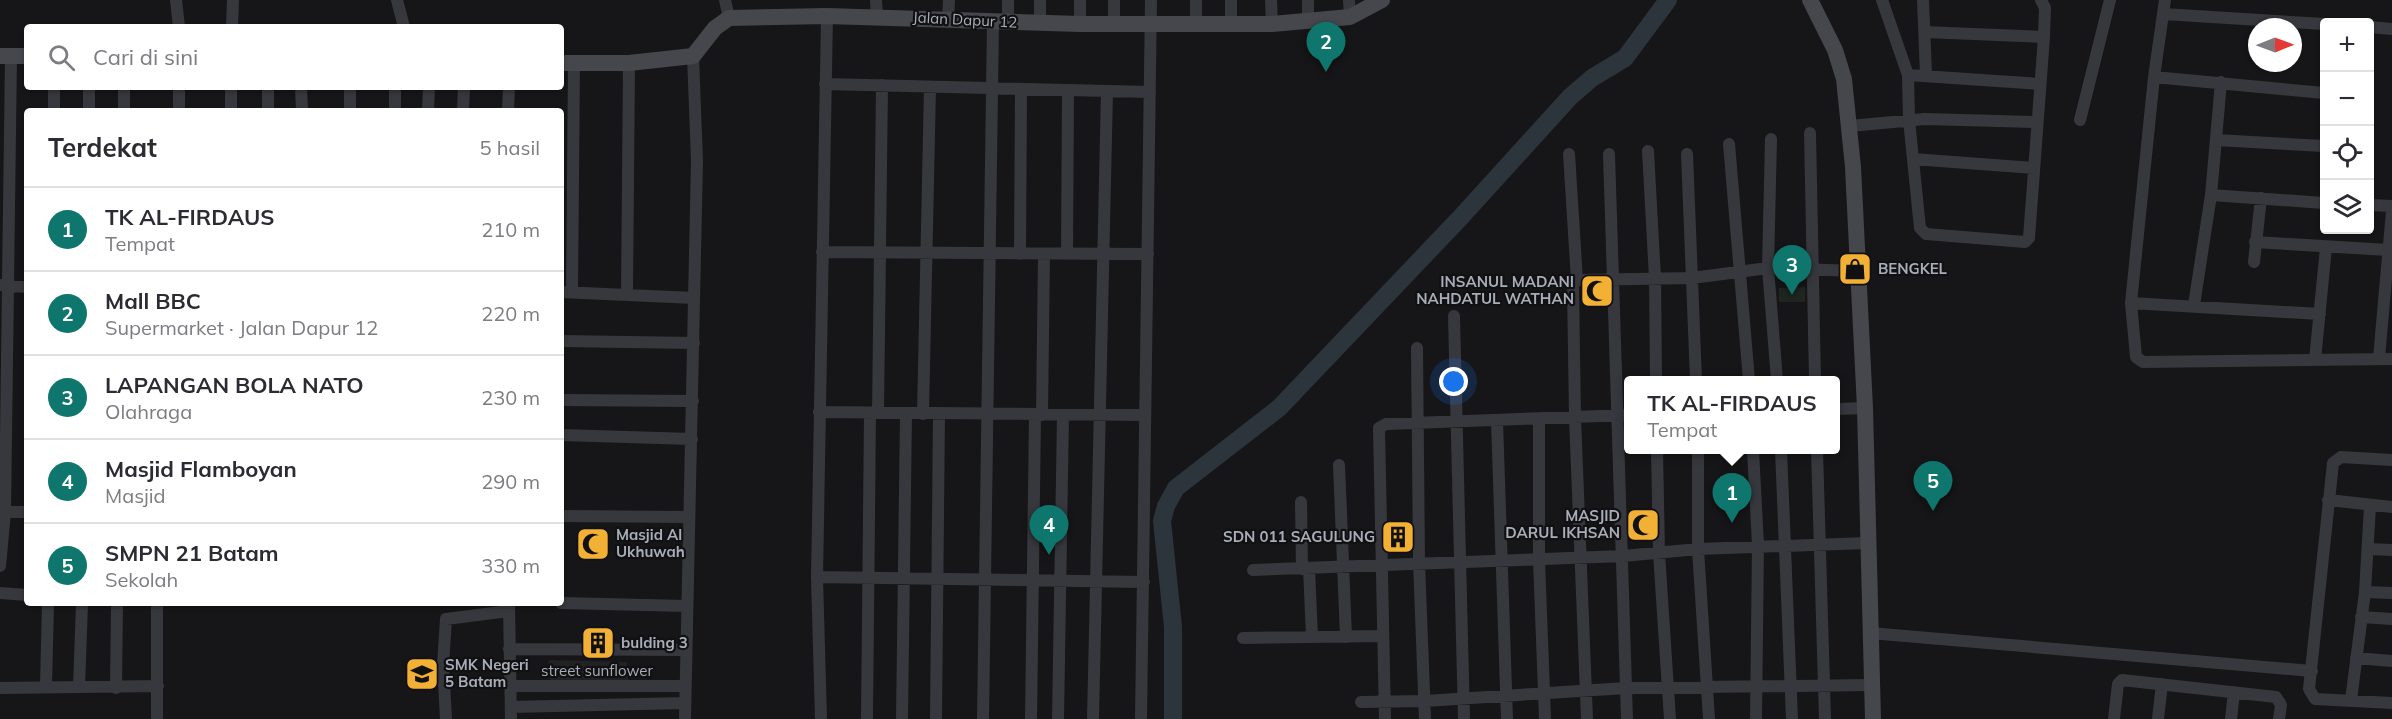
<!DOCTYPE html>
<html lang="id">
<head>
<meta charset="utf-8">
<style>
	body { margin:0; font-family:Mulish,sans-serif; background:#f7f7f7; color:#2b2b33 }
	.controls { position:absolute; right:18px; top:18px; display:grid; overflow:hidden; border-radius:6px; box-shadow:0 2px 4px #0004 }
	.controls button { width:54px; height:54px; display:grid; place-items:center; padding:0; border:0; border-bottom:2px solid #e1e1e2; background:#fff; color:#2b2b33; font:30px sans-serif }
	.compass { position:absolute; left:2248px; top:18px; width:54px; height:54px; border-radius:50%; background:#fff; box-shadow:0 2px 4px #0004; rotate:89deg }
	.you { position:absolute; left:1454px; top:382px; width:21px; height:21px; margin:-15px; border:4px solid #fff; border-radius:50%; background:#1a73e8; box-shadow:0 0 0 9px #1a73e833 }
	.badge { display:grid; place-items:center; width:39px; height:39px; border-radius:50%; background:#0f766e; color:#fff; font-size:20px; font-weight:700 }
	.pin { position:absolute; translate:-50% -50px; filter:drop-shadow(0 2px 3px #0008) }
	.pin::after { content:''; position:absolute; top:32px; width:21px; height:18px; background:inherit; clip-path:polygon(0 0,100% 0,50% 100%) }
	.popup { position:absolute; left:1624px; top:376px; width:216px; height:78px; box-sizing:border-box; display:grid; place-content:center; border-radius:6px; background:#fff; filter:drop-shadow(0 2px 4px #0005); font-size:20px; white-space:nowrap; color:#7c7c81 }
	.popup b { font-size:22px; color:#2b2b33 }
	.popup::after { content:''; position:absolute; left:50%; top:100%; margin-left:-12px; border:12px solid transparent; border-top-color:#fff }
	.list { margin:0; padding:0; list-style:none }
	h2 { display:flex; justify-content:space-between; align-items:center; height:78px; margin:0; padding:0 24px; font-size:26px }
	h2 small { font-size:20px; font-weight:400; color:#7c7c81 }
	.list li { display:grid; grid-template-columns:39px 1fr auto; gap:18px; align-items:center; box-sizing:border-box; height:84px; padding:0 24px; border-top:2px solid #e1e1e2 }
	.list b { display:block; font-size:22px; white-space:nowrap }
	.list p { margin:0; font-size:20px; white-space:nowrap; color:#7c7c81 }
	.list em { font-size:20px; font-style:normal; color:#7c7c81 }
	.icon { flex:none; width:33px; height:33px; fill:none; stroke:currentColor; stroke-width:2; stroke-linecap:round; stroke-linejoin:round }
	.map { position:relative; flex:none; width:2392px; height:719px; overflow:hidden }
	.search { position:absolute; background:#fff; box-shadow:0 2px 4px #0004; left:24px; top:24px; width:540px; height:66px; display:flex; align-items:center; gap:15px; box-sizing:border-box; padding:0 21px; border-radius:6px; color:#7c7c81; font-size:22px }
	.panel { position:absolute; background:#fff; box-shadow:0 2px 4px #0004; left:24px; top:108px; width:540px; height:498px; border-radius:6px }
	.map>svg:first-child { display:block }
</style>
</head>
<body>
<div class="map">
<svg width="2392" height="719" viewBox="0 0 2392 719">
	<rect width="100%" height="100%" fill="#161618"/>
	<!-- built -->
	<path fill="#222225" d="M549,660L627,662L629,687H552L547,669Z"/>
	<!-- green -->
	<path fill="#1e261f" d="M1805,287V302H1779V288Z"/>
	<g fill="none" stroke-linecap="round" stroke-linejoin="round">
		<!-- river -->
		<path stroke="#2c353c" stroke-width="18" d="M1173,719V627L1162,521L1166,506L1176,488L1279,408L1460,218L1570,97L1592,78L1625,58L1668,0"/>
		<!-- street -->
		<path stroke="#37383d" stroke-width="12" d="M176,0L179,27
			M397,0L404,27
			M725,0L729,18
			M876,0L877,17
			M1040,0V23
			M1271,0L1272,24
			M1308,0V20
			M1349,0L1350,17
			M1882,0L1908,75L1909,120L1920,228L1926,234L2025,242L2029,238L2044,37L2045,8L2041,0
			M1923,0L1926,75
			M2165,0L2154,77L2131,303L2136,357L2143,362L2392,359
			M2163,14L2324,24
			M948,21L949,0
			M1008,23V0
			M1196,23V0
			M1080,24V0
			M1231,24V0
			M1114,25V0
			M232,27L233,0
			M2370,27L2392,29
			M1925,32L2044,37
			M1908,75L2040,84
			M2154,77L2324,93
			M825,84L1150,92
			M54,87V111
			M89,87V111
			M124,87V111
			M301,87L302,111
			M179,111V87
			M231,111V87
			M268,111V87
			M350,111V87
			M395,111V87
			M428,111L429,87
			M463,111L464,87
			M508,111L509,87
			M2080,120L2110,0
			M1850,126L1925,119L2037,122
			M1810,133L1815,380
			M1771,139L1768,268L1777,380
			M2216,140L2324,146
			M1729,144L1749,380
			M1648,151L1655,278L1656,380
			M1569,154L1577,280L1573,285L1575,418L1587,719
			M1609,154L1627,719
			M1687,154L1696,380
			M1913,159L2034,168
			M2211,195L2324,203
			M2370,205L2392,206
			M2255,242L2388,250
			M822,252L1148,254
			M1020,254L1021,89
			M1067,254L1068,90
			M2254,262L2261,198
			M1577,280L1692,278L1768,268L1856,271
			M0,285L27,287
			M561,292L694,298
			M572,292L574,63
			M627,294L629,63
			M2131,303L2320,314
			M2194,305L2211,195L2221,82
			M1454,316L1464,719
			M561,341L694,343
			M1417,348L1419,562L1425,719
			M2379,358L2392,211
			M2315,360L2326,247
			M561,400L693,401
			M1836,409L1865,408
			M819,412L1145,415
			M878,413L882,85
			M923,414L930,87
			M1042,415L1044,254
			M1539,419V560L1545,719
			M1497,421L1507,719
			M561,435L692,439
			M1657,450L1659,553L1670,719
			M1753,450L1758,545L1756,719
			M1781,450L1792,719
			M1817,450L1825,719
			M2392,460L2341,457L2333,463L2309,689L2315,699L2392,703
			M1339,465L1346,637
			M2328,500L2392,507
			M1301,502L1302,569
			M0,512H27
			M561,516L688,517
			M2368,549L2392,550
			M0,566L5,512L11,56
			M1309,568L1312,637
			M1253,570L1623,556L1698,549V450
			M817,577L1144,582
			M2365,592L2392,593
			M0,593L27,595
			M561,603L687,606
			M509,604L511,719
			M2361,617L2392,619
			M1870,633L2312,671
			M1243,638L1383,636
			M509,649L684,650
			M2356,658L2392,661
			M46,685L48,603
			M510,686H683
			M79,687L82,603
			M0,688L158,686
			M116,688L117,603
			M2351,700L2365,592L2370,506
			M1361,702L1425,701L1626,688L1871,685
			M511,707L685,703
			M157,719V603
			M446,719L443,665L446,619L509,611
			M685,719L697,161L693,56
			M821,719L817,577L827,16
			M867,719L870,413
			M902,719L906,413
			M936,719L939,413
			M983,719L993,22
			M1031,719L1035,415
			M1058,719L1063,415
			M1093,719L1107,91
			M1141,719L1151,0
			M1385,719L1379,428L1386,424L1628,415
			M1709,719L1698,549L1867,543
			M2114,719L2118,684L2122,680L2276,697L2281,705L2279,719
			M2158,719L2162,684
			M2231,719L2234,692"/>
		<!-- secondary -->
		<path stroke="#45474d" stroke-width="16" d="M1810,0L1835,50L1844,79L1853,167L1865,408L1873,719
			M0,56H27
			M561,63H629L693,56L715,28L729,18L827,16L1080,24H1272L1350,17L1382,0"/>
	</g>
	<!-- icons -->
	<defs>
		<symbol id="shop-square" viewBox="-11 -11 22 22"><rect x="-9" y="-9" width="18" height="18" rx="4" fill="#f2b134" stroke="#111113"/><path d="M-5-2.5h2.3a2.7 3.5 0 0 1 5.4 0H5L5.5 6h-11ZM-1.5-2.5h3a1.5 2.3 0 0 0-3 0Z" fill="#111"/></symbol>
		<symbol id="mosque-square" viewBox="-11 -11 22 22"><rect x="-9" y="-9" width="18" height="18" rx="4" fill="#f2b134" stroke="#111113"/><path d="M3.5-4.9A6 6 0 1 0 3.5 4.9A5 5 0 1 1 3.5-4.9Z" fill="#111"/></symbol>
		<symbol id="building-square" viewBox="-11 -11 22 22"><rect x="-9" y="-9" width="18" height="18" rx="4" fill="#f2b134" stroke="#111113"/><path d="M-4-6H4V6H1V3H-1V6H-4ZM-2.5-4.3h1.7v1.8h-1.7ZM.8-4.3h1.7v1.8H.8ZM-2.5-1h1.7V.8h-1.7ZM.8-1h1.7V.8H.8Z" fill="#111"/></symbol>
		<symbol id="school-square" viewBox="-11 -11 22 22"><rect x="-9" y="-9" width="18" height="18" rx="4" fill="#f2b134" stroke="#111113"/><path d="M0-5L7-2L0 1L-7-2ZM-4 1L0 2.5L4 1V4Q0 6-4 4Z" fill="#111"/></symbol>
	</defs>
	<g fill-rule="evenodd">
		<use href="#shop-square" x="1836" y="250" width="38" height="38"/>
		<use href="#mosque-square" x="1578" y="272" width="38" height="38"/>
		<use href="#mosque-square" x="1624" y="506" width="38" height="38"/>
		<use href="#building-square" x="1379" y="518" width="38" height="38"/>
		<use href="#mosque-square" x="574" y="525" width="38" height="38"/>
		<use href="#building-square" x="579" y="624" width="38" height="38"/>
		<use href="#school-square" x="403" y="655" width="38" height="38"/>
	</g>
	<g text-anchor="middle" stroke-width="4.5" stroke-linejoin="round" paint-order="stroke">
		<!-- street labels -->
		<g font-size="15" fill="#a8adb8" stroke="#111113">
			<text transform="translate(965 20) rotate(3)" y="5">Jalan Dapur 12</text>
			<text x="597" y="676">street sunflower</text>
		</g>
		<!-- poi labels -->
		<g font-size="15" font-weight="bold" fill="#a8adb8" stroke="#111113" text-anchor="start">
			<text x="1878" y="274">BENGKEL</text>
			<text x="1574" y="287" text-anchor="end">INSANUL MADANI<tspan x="1574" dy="17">NAHDATUL WATHAN</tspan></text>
			<text x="1620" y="521" text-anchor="end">MASJID<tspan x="1620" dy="17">DARUL IKHSAN</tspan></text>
			<text x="616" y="540">Masjid Al<tspan x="616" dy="17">Ukhuwah</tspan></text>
			<text x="1375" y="542" text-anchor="end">SDN 011 SAGULUNG</text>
			<text x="621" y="648">bulding 3</text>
			<text x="445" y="670">SMK Negeri<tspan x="445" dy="17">5 Batam</tspan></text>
		</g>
	</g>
</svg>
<div class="controls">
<button>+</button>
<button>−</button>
<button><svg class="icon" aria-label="locate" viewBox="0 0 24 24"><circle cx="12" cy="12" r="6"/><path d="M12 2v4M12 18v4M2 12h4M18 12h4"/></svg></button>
<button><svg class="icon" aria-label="layers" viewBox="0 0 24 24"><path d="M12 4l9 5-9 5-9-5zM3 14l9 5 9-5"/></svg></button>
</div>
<svg class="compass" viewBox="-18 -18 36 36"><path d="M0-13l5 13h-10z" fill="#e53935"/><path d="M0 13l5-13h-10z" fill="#7c7c81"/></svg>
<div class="you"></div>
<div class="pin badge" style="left:1732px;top:523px">1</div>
<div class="popup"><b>TK AL-FIRDAUS</b>Tempat</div>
<div class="pin badge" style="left:1326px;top:72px">2</div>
<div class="pin badge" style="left:1792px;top:295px">3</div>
<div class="pin badge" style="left:1049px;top:555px">4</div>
<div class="pin badge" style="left:1933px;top:511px">5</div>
<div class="search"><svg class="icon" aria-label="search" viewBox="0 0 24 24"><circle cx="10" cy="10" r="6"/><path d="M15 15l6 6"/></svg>Cari di sini</div>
<section class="panel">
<h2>Terdekat<small>5 hasil</small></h2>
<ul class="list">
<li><span class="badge">1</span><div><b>TK AL-FIRDAUS</b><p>Tempat</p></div><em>210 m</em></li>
<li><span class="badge">2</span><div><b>Mall BBC</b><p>Supermarket · Jalan Dapur 12</p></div><em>220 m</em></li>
<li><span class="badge">3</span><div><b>LAPANGAN BOLA NATO</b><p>Olahraga</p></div><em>230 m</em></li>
<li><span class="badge">4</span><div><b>Masjid Flamboyan</b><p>Masjid</p></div><em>290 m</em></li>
<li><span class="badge">5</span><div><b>SMPN 21 Batam</b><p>Sekolah</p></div><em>330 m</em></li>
</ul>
</section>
</div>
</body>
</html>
